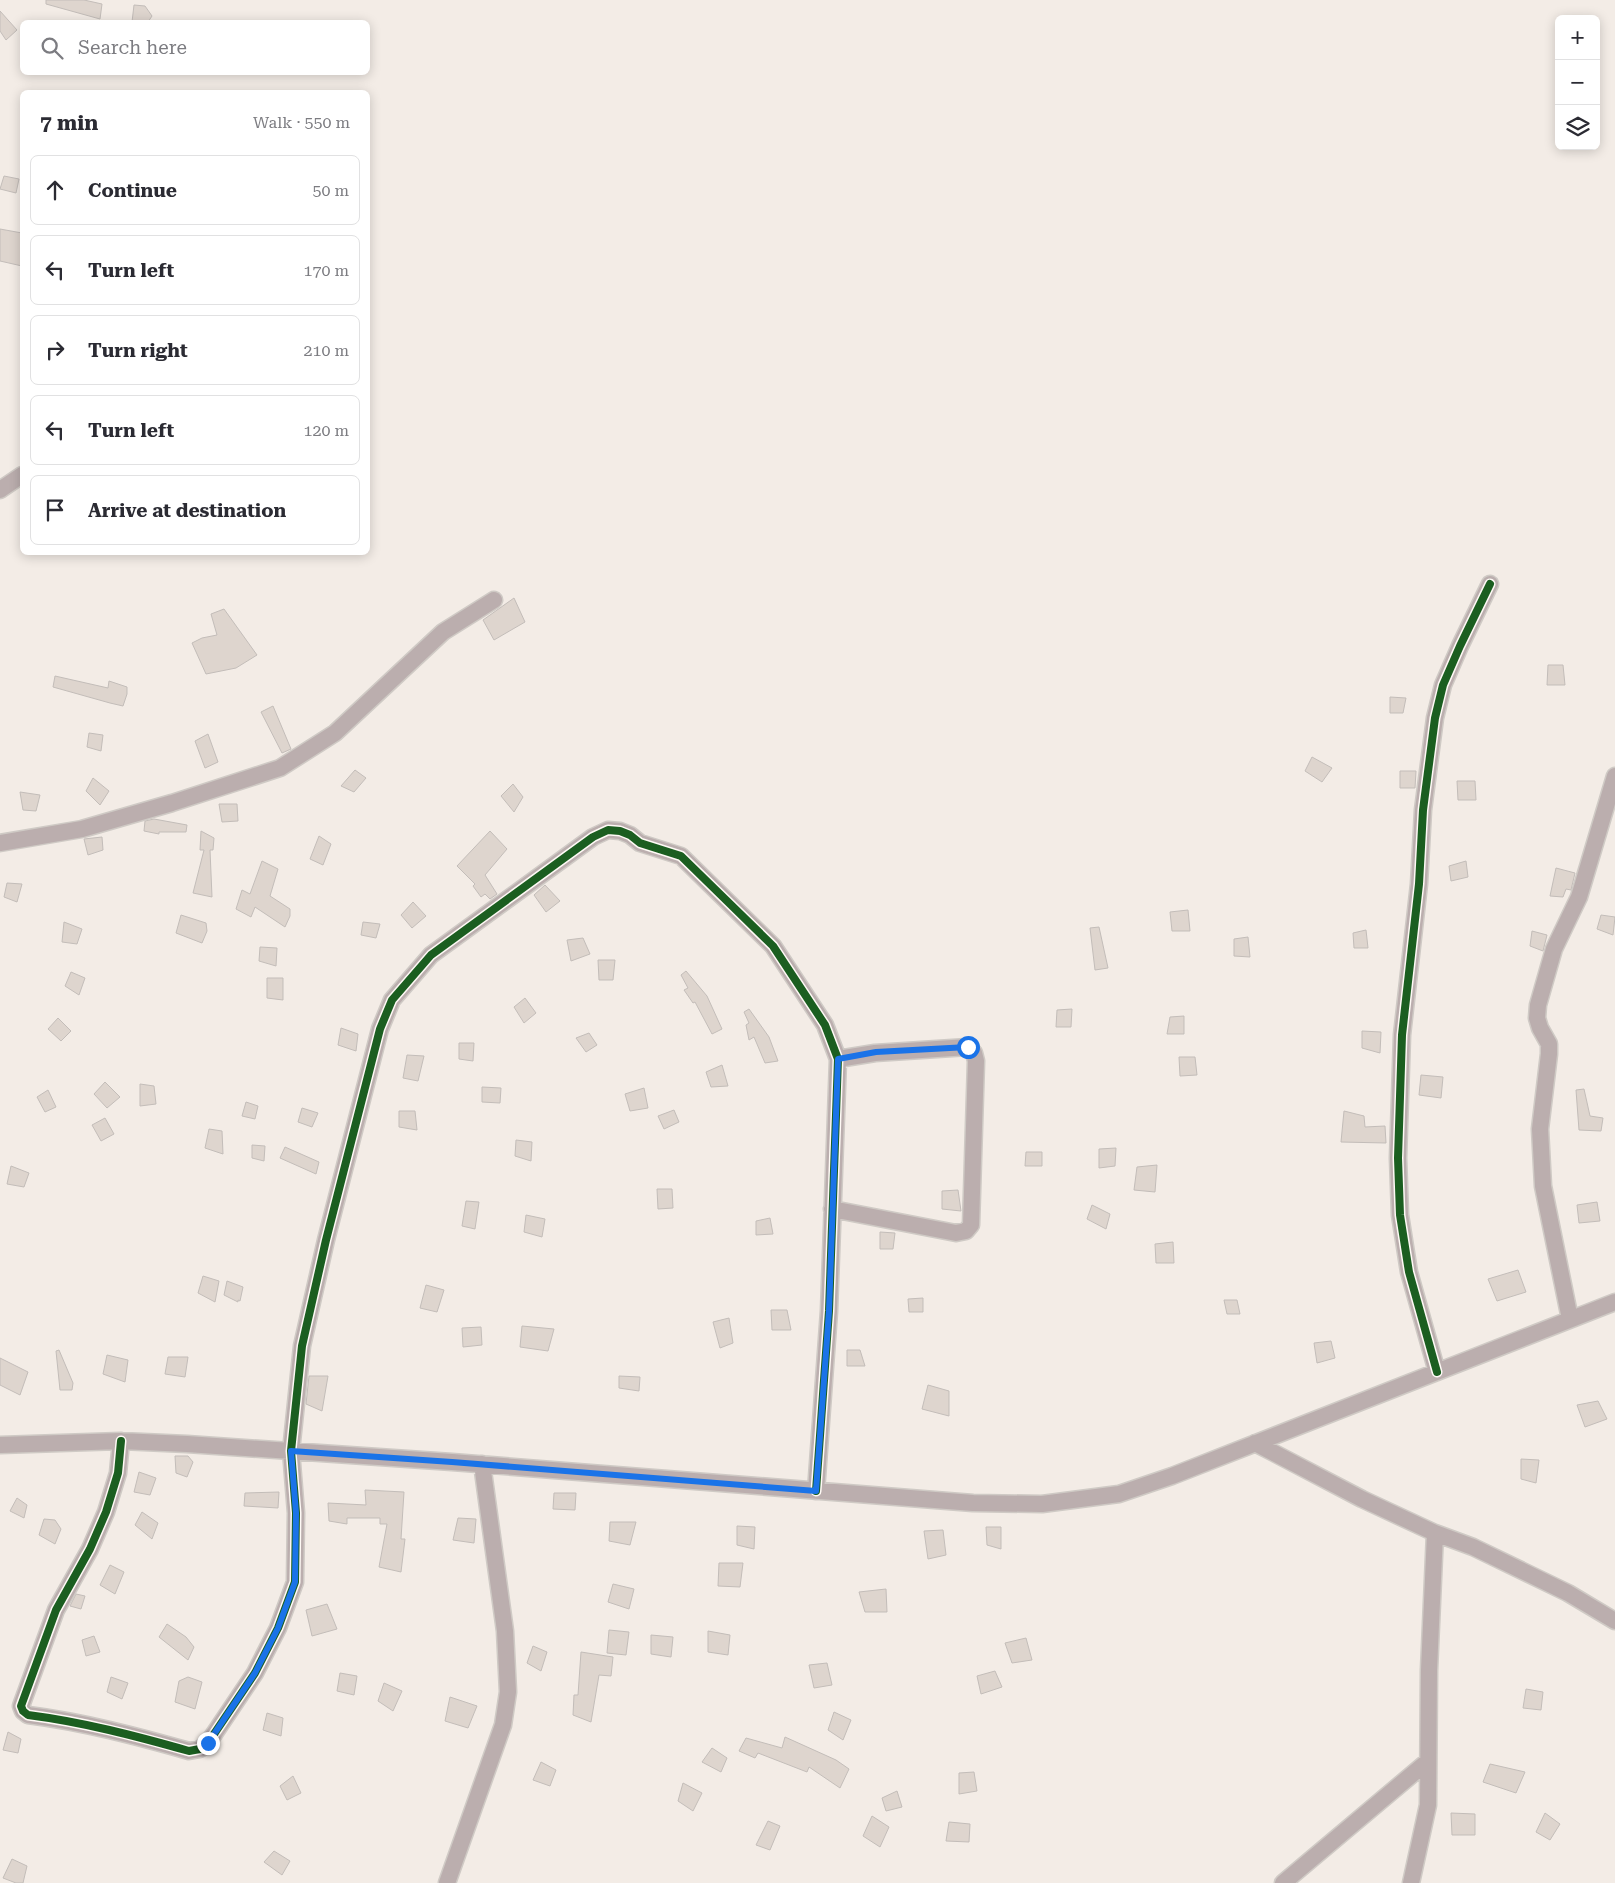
<!DOCTYPE html>
<html lang="en">
<head>
<meta charset="utf-8">
<style>
	body { margin:0; font-family:"Roboto Serif",serif; background:#f7f7f7; color:#2b2b33 }
	.controls { position:absolute; right:15px; top:15px; display:grid; overflow:hidden; border-radius:8px; box-shadow:0 2px 12px #0003 }
	.controls button { width:45px; height:45px; display:grid; place-items:center; padding:0; border:0; border-bottom:1px solid #e1e1e2; background:#fff; color:#2b2b33; font:25px sans-serif }
	.stop { position:absolute; width:15px; height:15px; margin:-11px; border:4px solid #1a73e8; border-radius:50%; background:#fff }
	.stop.end { background:#1a73e8; border-color:#fff; box-shadow:0 1px 5px #0008 }
	.list { margin:0; padding:0; list-style:none }
	h2 { display:flex; justify-content:space-between; align-items:center; height:65px; margin:0; padding:0 20px; font-size:21px }
	h2 small { font-size:16px; font-weight:400; color:#7c7c81 }
	.list li { display:grid; grid-template-columns:32px 1fr auto; gap:15px; align-items:center; box-sizing:border-box; height:70px; margin:0 10px 10px; padding:0 10px; border:1px solid #e1e1e2; border-radius:8px }
	.list b { display:block; font-size:19px; white-space:nowrap }
	.list em { font-size:16px; font-style:normal; color:#7c7c81 }
	.icon { flex:none; width:28px; height:28px; fill:none; stroke:currentColor; stroke-width:2; stroke-linecap:round; stroke-linejoin:round }
	.map { position:relative; flex:none; width:1615px; height:1883px; overflow:hidden }
	.search { position:absolute; background:#fff; box-shadow:0 2px 12px #0003; left:20px; top:20px; width:350px; height:55px; display:flex; align-items:center; gap:12px; box-sizing:border-box; padding:0 18px; border-radius:8px; color:#7c7c81; font-size:19px }
	.panel { position:absolute; background:#fff; box-shadow:0 2px 12px #0003; left:20px; top:90px; width:350px; height:465px; border-radius:8px }
	.map>svg:first-child { display:block }
</style>
</head>
<body>
<div class="map">
<svg width="1615" height="1883" viewBox="0 0 1615 1883">
	<rect width="100%" height="100%" fill="#f3ece6"/>
	<!-- building -->
	<path fill="#ded5ce" stroke="#c3bdb9" d="M46,0H84L102,4L100,19L46,4Z
		M134,5L145,6L152,16L148,22H132Z
		M0,11L17,30L6,40L0,31Z
		M4,176L19,179L16,193L0,189Z
		M0,229L22,233V266L0,261Z
		M514,598L525,622L494,640L483,620Z
		M224,609L257,655L236,668L206,674L192,643L202,638L217,635L211,614Z
		M1548,665H1563L1565,685H1547Z
		M55,676L108,688L109,681L127,687V694L123,706L110,703L53,687Z
		M1390,697L1406,698L1403,713H1390Z
		M273,706L291,749L282,753L261,712Z
		M89,733L103,735L101,751L87,747Z
		M208,734L218,762L205,768L195,741Z
		M1312,757L1332,768L1322,782L1305,771Z
		M355,770L366,778L354,792L341,786Z
		M1400,771H1416L1415,788H1400Z
		M93,778L109,791L100,805L86,791Z
		M1457,781H1475L1476,800H1458Z
		M513,784L523,797L514,812L501,796Z
		M20,792L40,795L36,811L23,810Z
		M219,804H237L238,821L222,822Z
		M154,819L187,825L186,832H159V834L144,831L145,821Z
		M201,831L214,838L213,850H210L212,897L193,893L204,850H200Z
		M490,831L507,849L485,875L497,894L490,899L485,894L481,897L473,886L475,884L457,866Z
		M319,836L331,844L323,865L310,859Z
		M102,837L103,850L88,855L84,839Z
		M262,861L278,869L270,896L290,909V916L285,927L255,907L251,917L236,909L242,890L250,894Z
		M1466,861L1468,877L1451,881L1449,866Z
		M1556,868L1575,873L1571,890L1566,889L1563,897L1550,896Z
		M7,883L22,884L17,902L4,897Z
		M545,885L560,901L546,912L534,895Z
		M413,902L426,916L412,928L401,915Z
		M1188,910L1190,931H1172L1170,912Z
		M181,915L206,923L207,931L202,943L176,933Z
		M1601,915L1615,917L1613,935L1597,929Z
		M64,922L82,929L77,944L62,942Z
		M363,922L380,924L376,938L361,935Z
		M1099,927L1108,968L1095,970L1090,928Z
		M1366,930L1368,948H1354L1353,933Z
		M1532,931L1547,935L1543,951L1530,946Z
		M1248,937L1250,957L1234,956V939Z
		M583,938L590,954L571,961L567,940Z
		M260,947L277,948L276,966L259,961Z
		M598,960H615L613,980H599Z
		M686,971L707,996L722,1029L712,1034L695,1002L693,1003L684,990L688,988L681,975Z
		M71,972L85,978L79,995L65,986Z
		M267,978H283V1000L267,998Z
		M525,998L536,1013L524,1023L514,1007Z
		M749,1009L769,1037L778,1061L765,1063L754,1037L749,1040L746,1025L749,1023L744,1012Z
		M1072,1009L1071,1027H1056L1057,1010Z
		M1184,1016V1034H1167L1170,1017Z
		M58,1018L71,1031L61,1041L48,1029Z
		M341,1028L358,1034L356,1051L338,1045Z
		M1362,1031L1381,1032L1380,1053L1362,1048Z
		M589,1033L597,1045L586,1052L576,1038Z
		M459,1043H474L473,1061L459,1059Z
		M407,1055L424,1056L418,1081L403,1078Z
		M1179,1057H1195L1197,1075L1180,1076Z
		M722,1065L728,1086L711,1087L706,1072Z
		M1421,1075L1443,1077L1441,1098L1419,1095Z
		M105,1082L120,1097L107,1108L94,1094Z
		M140,1084L154,1086L156,1104L140,1106Z
		M482,1087L501,1088L500,1103L482,1102Z
		M644,1088L648,1108L630,1111L625,1094Z
		M1584,1089L1590,1116L1603,1118L1601,1131L1579,1130L1576,1090Z
		M48,1090L56,1107L45,1112L37,1097Z
		M246,1102L258,1106L255,1119L242,1116Z
		M302,1108L318,1113L312,1127L298,1122Z
		M674,1110L679,1122L664,1129L658,1116Z
		M399,1111H415L417,1130L399,1127Z
		M1344,1111L1364,1116L1365,1127L1385,1126L1386,1143L1341,1142Z
		M105,1118L114,1134L101,1141L92,1125Z
		M209,1129L222,1131L223,1154L205,1148Z
		M516,1140L532,1142L531,1161L515,1156Z
		M252,1145L265,1146L264,1161L252,1158Z
		M285,1147L319,1162L316,1174L280,1158Z
		M1116,1148L1115,1166L1099,1168V1149Z
		M1026,1152H1042V1166H1025Z
		M1157,1165L1155,1192L1134,1190L1137,1167Z
		M11,1166L29,1173L24,1187L7,1184Z
		M657,1189H672L673,1208L658,1209Z
		M958,1190L961,1211L942,1209V1191Z
		M466,1201L479,1202L475,1229L462,1226Z
		M1597,1202L1600,1221L1579,1223L1577,1205Z
		M1092,1205L1110,1214L1106,1229L1087,1219Z
		M526,1215L545,1219L542,1237L524,1232Z
		M770,1218L773,1234L756,1235V1221Z
		M880,1232L895,1233L893,1249H880Z
		M1173,1242L1174,1263H1156L1155,1244Z
		M1518,1270L1526,1292L1497,1301L1488,1279Z
		M203,1276L219,1281L215,1302L198,1293Z
		M227,1281L243,1287L240,1301L238,1300V1302L224,1295Z
		M426,1285L444,1290L437,1312L420,1308Z
		M923,1298V1312H909L908,1299Z
		M1224,1300H1237L1240,1314H1227Z
		M771,1310H787L791,1330H772Z
		M729,1318L733,1343L720,1348L713,1322Z
		M522,1326L554,1329L548,1351L520,1347Z
		M481,1327L482,1345L463,1347L462,1328Z
		M1331,1341L1335,1358L1317,1363L1314,1343Z
		M59,1350L73,1383L72,1390H60L56,1351Z
		M847,1350H860L865,1366H847Z
		M107,1355L128,1360L125,1382L103,1374Z
		M168,1357H188L185,1377L165,1374Z
		M0,1358L28,1372L20,1395L0,1385Z
		M309,1376H328L322,1411L306,1404Z
		M619,1376L640,1377L639,1391L619,1388Z
		M928,1385L949,1391V1416L922,1409Z
		M1598,1401L1607,1419L1585,1427L1577,1405Z
		M175,1456H188L193,1462L187,1477L176,1473Z
		M1521,1459L1539,1460L1536,1483L1521,1479Z
		M139,1472L156,1478L150,1495L134,1492Z
		M365,1490L404,1492L401,1539H405L401,1572L379,1567L387,1524H380V1518H347V1524L329,1521L328,1503L366,1505Z
		M279,1492L278,1508L244,1506L245,1493Z
		M554,1493H576L575,1510L553,1509Z
		M17,1498L27,1505L24,1518L10,1511Z
		M142,1512L158,1523L152,1539L135,1525Z
		M458,1518L476,1519L474,1543L453,1540Z
		M44,1519L55,1520L61,1529L55,1544L39,1535Z
		M610,1522H636L630,1545L609,1541Z
		M737,1526L755,1527L754,1549L737,1545Z
		M986,1527H1001V1549L987,1545Z
		M943,1530L946,1555L928,1559L924,1531Z
		M719,1563H743L740,1587L718,1586Z
		M110,1565L124,1572L115,1594L100,1585Z
		M613,1584L634,1589L629,1609L608,1602Z
		M886,1589L887,1612H865L859,1592Z
		M76,1594L85,1596L81,1609L70,1606Z
		M327,1604L337,1629L312,1636L306,1610Z
		M167,1624L186,1637L194,1647L188,1660L159,1637Z
		M609,1630L629,1632L626,1655L607,1653Z
		M708,1631L730,1635L728,1655L708,1652Z
		M651,1635L673,1637L671,1657L651,1654Z
		M94,1636L100,1652L86,1656L82,1640Z
		M1026,1638L1032,1660L1012,1663L1005,1643Z
		M533,1646L547,1652L541,1671L527,1663Z
		M581,1652L613,1657L611,1676L599,1675L591,1722L573,1715L574,1695H578Z
		M827,1663L832,1685L814,1688L809,1665Z
		M995,1671L1002,1687L981,1694L977,1676Z
		M340,1673L357,1676L354,1695L337,1691Z
		M111,1677L128,1683L122,1699L107,1692Z
		M188,1677L202,1682L195,1709L175,1702L179,1681Z
		M384,1683L402,1691L393,1711L378,1701Z
		M1526,1689L1543,1692L1541,1710L1523,1708Z
		M450,1697L477,1706L468,1728L445,1721Z
		M834,1712L851,1720L843,1740L828,1730Z
		M267,1713L283,1718L281,1736L263,1730Z
		M8,1732L21,1739L18,1753L3,1750Z
		M785,1737L836,1760L849,1769L840,1788L809,1767L807,1772L758,1753L755,1758L739,1751L746,1738L782,1748Z
		M712,1748L727,1758L721,1772L702,1762Z
		M541,1762L556,1770L550,1786L533,1780Z
		M1490,1764L1525,1772L1516,1793L1483,1782Z
		M974,1772L977,1791L959,1794V1773Z
		M293,1776L301,1793L287,1800L280,1786Z
		M683,1783L702,1793L693,1811L678,1801Z
		M897,1791L902,1807L886,1811L882,1798Z
		M1451,1813L1475,1814V1835H1452Z
		M1545,1813L1560,1824L1550,1840L1536,1832Z
		M872,1816L889,1827L880,1847L863,1836Z
		M768,1821L780,1826L770,1850L756,1845Z
		M949,1822L970,1824L969,1842L946,1841Z
		M274,1851L290,1861L282,1875L264,1862Z
		M12,1859L27,1866L23,1883H16L3,1878Z"/>
	<g fill="none" stroke-linecap="round" stroke-linejoin="round">
		<defs>
			<path id="minor" d="M0,490L22,475
				M0,843L82,829L172,803L280,768L335,733L443,632L494,600
				M832,1209L956,1233L966,1231L971,1225L976,1061L974,1053L968,1047L875,1053L838,1059
				M1570,1319L1543,1186L1540,1129L1549,1054V1044L1540,1028L1537,1018L1538,1005L1554,949L1579,897L1615,776
				M1437,1372L1409,1272L1400,1215L1398,1158L1402,1035L1419,884L1423,810L1435,718L1443,685L1460,646L1490,584
				M121,1441L118,1473L106,1512L90,1549L56,1610L21,1706L23,1711L28,1715C83,1722 136,1736 189,1751L200,1749L208,1743L255,1673L278,1628L295,1582L296,1513L291,1451L302,1346L326,1240L380,1029L392,1000L431,955L593,837L608,830L620,831L630,835L640,843L681,856L773,946L825,1025L838,1059L829,1311L816,1491
				M1255,1443L1362,1499L1435,1533L1473,1547L1568,1593L1615,1621
				M0,1445L121,1441L187,1444L452,1462L973,1503L1042,1504L1119,1494L1172,1476L1615,1302
				M447,1883L503,1725L508,1692L505,1631L482,1464
				M1283,1883L1428,1761
				M1411,1883L1428,1805L1429,1670L1435,1533"/>
		</defs>
		<!-- minor casing -->
		<use href="#minor" stroke="#cfcac5" stroke-width="19"/>
		<!-- minor -->
		<use href="#minor" stroke="#bbaeae" stroke-width="16"/>
		<defs>
			<path id="cycleway" d="M1437,1372L1409,1272L1400,1215L1398,1158L1402,1035L1419,884L1423,810L1435,718L1443,685L1460,646L1490,584
				M121,1441L118,1473L106,1512L90,1549L56,1610L21,1706L23,1711L28,1715C83,1722 136,1736 189,1751L200,1749L208,1743L255,1673L278,1628L295,1582L296,1513L291,1451L302,1346L326,1240L380,1029L392,1000L431,955L593,837L608,830L620,831L630,835L640,843L681,856L773,946L825,1025L838,1059L829,1311L816,1491"/>
		</defs>
		<!-- cycleway casing -->
		<use href="#cycleway" stroke="#fffaf6" stroke-width="11"/>
		<!-- cycleway -->
		<use href="#cycleway" stroke="#1b5e20" stroke-width="8"/>
	</g>
	<g fill="none" stroke-linecap="round" stroke-linejoin="round">
		<!-- route -->
		<path stroke="#1a73e8" stroke-width="6" d="M208,1743L255,1673L278,1628L295,1582L296,1513L291,1451L452,1462L816,1491L829,1311L838,1059L876,1052L968,1047"/>
	</g>
</svg>
<div class="controls">
<button>+</button>
<button>−</button>
<button><svg class="icon" aria-label="layers" viewBox="0 0 24 24"><path d="M12 4l9 5-9 5-9-5zM3 14l9 5 9-5"/></svg></button>
</div>
<div class="stop" style="left:968px;top:1047px"></div>
<div class="stop end" style="left:208px;top:1743px"></div>
<div class="search"><svg class="icon" aria-label="search" viewBox="0 0 24 24"><circle cx="10" cy="10" r="6"/><path d="M15 15l6 6"/></svg>Search here</div>
<section class="panel">
<h2>7 min<small>Walk · 550 m</small></h2>
<ul class="list">
<li><svg class="icon" aria-label="ahead" viewBox="0 0 24 24"><path d="M12 20V5M6 11l6-6 6 6"/></svg><div><b>Continue</b></div><em>50 m</em></li>
<li><svg class="icon" aria-label="left" viewBox="0 0 24 24"><path d="M17 20v-9H6M10 6l-5 5 5 5"/></svg><div><b>Turn left</b></div><em>170 m</em></li>
<li><svg class="icon" aria-label="right" viewBox="0 0 24 24"><path d="M7 20v-9h11M14 6l5 5-5 5"/></svg><div><b>Turn right</b></div><em>210 m</em></li>
<li><svg class="icon" aria-label="left" viewBox="0 0 24 24"><path d="M17 20v-9H6M10 6l-5 5 5 5"/></svg><div><b>Turn left</b></div><em>120 m</em></li>
<li><svg class="icon" aria-label="arrive" viewBox="0 0 24 24"><path d="M6 21V4h12l-3 4 3 4H6"/></svg><div><b>Arrive at destination</b></div></li>
</ul>
</section>
</div>
</body>
</html>
